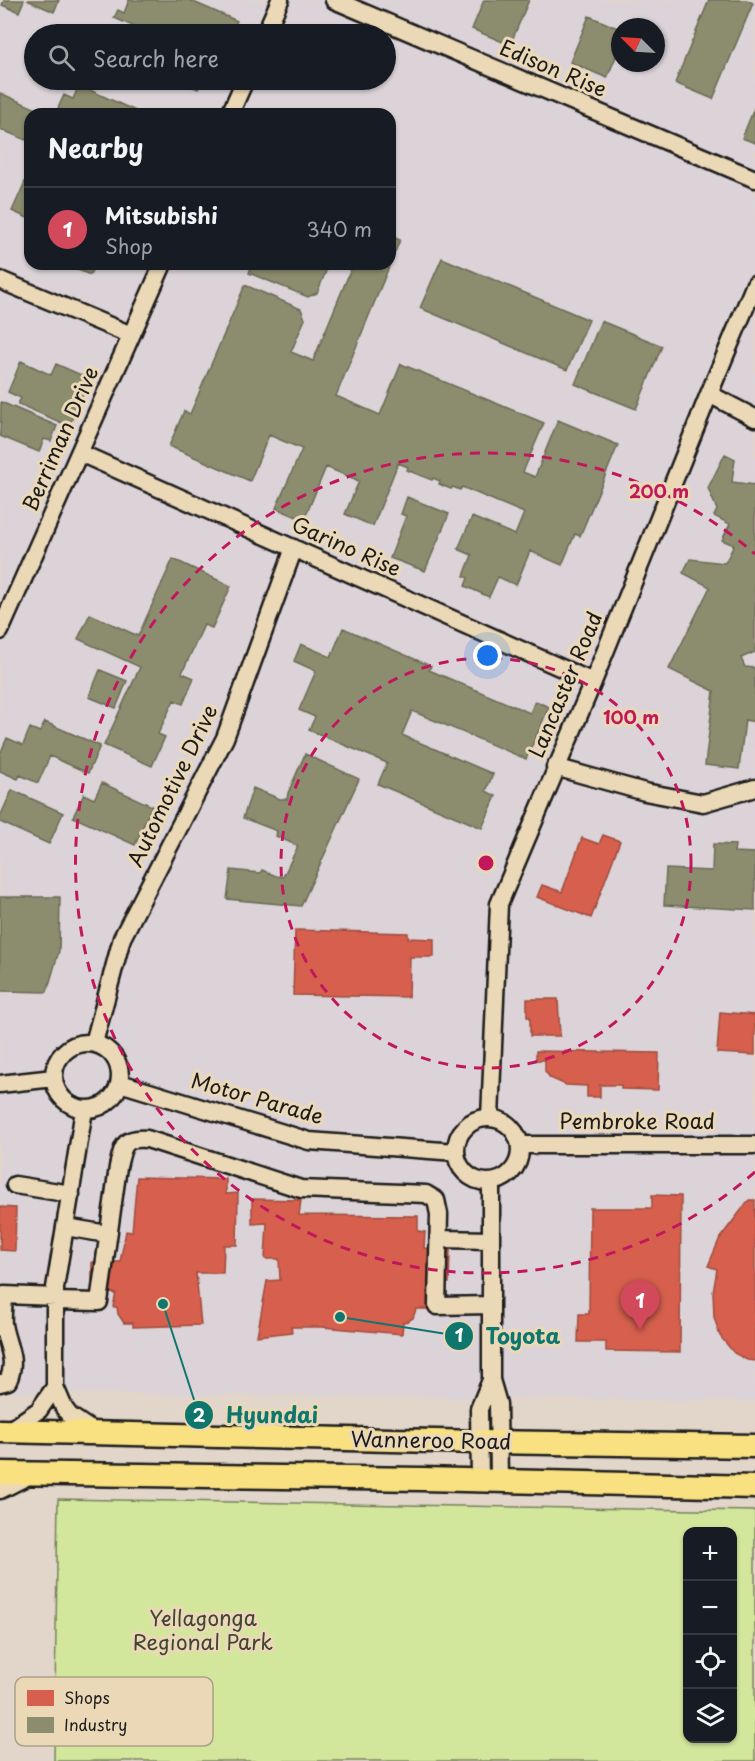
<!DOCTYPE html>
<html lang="en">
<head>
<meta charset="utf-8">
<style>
	body { margin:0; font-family:"Playpen Sans",sans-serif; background:#242831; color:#f1f3f6 }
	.controls { position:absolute; right:18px; bottom:18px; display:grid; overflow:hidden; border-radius:12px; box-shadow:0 2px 4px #0004 }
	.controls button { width:54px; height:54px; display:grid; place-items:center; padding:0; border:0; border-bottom:2px solid #363941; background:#171b24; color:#f1f3f6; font:30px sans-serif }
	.compass { position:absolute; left:611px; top:18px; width:54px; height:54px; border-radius:50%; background:#171b24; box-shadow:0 2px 4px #0004; rotate:294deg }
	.you { position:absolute; left:488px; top:656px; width:21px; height:21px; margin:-15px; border:4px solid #fff; border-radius:50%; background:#1a73e8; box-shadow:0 0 0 9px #1a73e833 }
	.badge { display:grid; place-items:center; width:39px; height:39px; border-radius:50%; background:#d1495b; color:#fff; font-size:20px; font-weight:700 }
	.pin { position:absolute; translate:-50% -50px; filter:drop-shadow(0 2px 3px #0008) }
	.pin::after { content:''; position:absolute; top:32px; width:21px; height:18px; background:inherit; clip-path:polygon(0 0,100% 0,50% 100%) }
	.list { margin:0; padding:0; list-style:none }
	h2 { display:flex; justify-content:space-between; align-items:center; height:78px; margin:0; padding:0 24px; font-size:26px }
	h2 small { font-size:20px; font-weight:400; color:#9ea1a6 }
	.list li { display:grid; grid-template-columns:39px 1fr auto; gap:18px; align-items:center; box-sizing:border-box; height:84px; padding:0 24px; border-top:2px solid #363941 }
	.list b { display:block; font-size:22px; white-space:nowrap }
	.list p { margin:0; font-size:20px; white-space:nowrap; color:#9ea1a6 }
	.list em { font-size:20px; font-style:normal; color:#9ea1a6 }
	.icon { flex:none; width:33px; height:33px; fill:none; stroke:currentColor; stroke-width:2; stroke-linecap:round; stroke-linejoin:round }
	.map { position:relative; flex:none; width:755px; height:1761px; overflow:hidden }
	.search { position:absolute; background:#171b24; box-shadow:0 2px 4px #0004; left:24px; top:24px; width:372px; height:66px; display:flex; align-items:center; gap:15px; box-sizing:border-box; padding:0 21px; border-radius:33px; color:#9ea1a6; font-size:22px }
	.panel { position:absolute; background:#171b24; box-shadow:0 2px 4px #0004; left:24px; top:108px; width:372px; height:162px; border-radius:18px }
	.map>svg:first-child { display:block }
</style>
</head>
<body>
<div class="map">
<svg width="755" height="1761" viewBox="0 0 755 1761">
	<rect width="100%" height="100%" fill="#e2d5ca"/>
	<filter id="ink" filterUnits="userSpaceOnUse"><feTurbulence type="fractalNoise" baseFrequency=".0167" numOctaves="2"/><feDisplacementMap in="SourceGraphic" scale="12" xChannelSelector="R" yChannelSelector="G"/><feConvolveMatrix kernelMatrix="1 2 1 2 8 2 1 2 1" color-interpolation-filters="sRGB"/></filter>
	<g filter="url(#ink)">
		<!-- built -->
		<path fill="#dbd3d8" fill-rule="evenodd" d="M0,0H755V1401L0,1392ZM620,27H656V63H620ZM34,34H386V80H34ZM30,114H390V264H30Z"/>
		<!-- green -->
		<path fill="#d2e79c" stroke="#77825c" stroke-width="1.5" fill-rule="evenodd" d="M58,1499L755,1511V1761H54ZM688,1532H732V1738H688Z"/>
		<!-- shops -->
		<path fill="#d6604d" stroke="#9e4c3e" stroke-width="1.5" d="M603,835L620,841L591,918L537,897L542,885L562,892L582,838L599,844Z
			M295,930L408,933V938L434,939V957H410L409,997L293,995Z
			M527,999H558L560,1036H530V1017H527Z
			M720,1012L755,1015V1055L717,1053Z
			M536,1051L659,1053L658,1090L621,1089V1085H600V1097H587V1086L566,1085L550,1078L545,1071V1060H536Z
			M137,1177L226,1179V1194L238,1193L237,1245H224L223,1273H196L201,1325L133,1327V1323H124L118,1314L117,1307H113L116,1293L92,1294V1262H120L126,1231L132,1232Z
			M652,1195L681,1196L680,1352L606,1351V1342H578L579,1314H589L590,1208H652Z
			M252,1199L301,1200L299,1215L418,1216V1231L425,1232L424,1248L450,1250L449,1283H429L428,1309H416L413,1318L408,1321L403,1322L402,1334L322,1327H291L292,1332L257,1336L267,1281L280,1280L279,1259H265L267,1223L252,1224Z
			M749,1200H755V1361L747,1360L734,1353L720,1336L714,1317L713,1293L717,1269L708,1266L720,1238Z
			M0,1207L16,1208L15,1251L0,1250Z"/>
		<!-- industry -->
		<path fill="#8c8c6e" stroke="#6a6a55" stroke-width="1.5" d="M4,0H24L19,12L2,5Z
			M27,0H59L54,12Z
			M129,0H189L237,21L231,34H151L114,18L118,10L124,13Z
			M484,0H529L510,45L472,29Z
			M709,0H747L753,3L713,99L675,83Z
			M589,16L620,29V47L607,78L570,62Z
			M177,80H203L198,89Z
			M79,85L142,114H67L58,108L64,95L73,99Z
			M0,93L39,110L37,114H30V131L26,140L0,129Z
			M755,106V143L742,138Z
			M29,173H30V219L12,211Z
			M390,236L400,240L336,396L380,415L401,364L544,423L523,472L535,477L558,420L618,445L580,536L575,534L562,565L530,551L516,585L498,577L489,597L465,586L468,578L464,576L472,555L458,549L472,517L515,535L524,513L462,487L460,490L453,487L451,489L439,484L440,481L433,478L432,480L407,470L408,467L398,463L373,526L345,514L359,481L326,467L304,520L276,508L302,449L269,435L250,481L169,446L184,411L190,414L245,285L301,309L305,319L291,352L313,361L353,264H390Z
			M442,258L589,320L567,370L420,308Z
			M64,264H95L90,275Z
			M252,264H329L317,293L308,297L249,273Z
			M601,321L662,346L636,409L575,384Z
			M21,361L51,375L56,364L90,379L69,426L18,404L21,398L8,392Z
			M1,402L57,426L51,441L44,439L39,452L0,436Z
			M725,454L735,459L732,482L755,485V652L741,658L745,667L755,668V722L745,720L739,769L705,765L714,691L669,669L710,587L683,573L690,559L725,563L734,545L722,540L730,524L714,516L717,510L708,488Z
			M407,497L449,514L425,571L390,558L406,516L401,514Z
			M173,559L231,586L212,628L204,625L182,673L194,678L183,704L174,700L158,734L165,737L152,766L104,745L140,667L78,639L90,614L138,636Z
			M343,628L431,666L429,670L530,713L535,701L549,707L526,759L412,711L402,735L493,774L486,791L496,796L482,828L378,784L387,763L309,730L315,717L299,710L316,671L294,661L301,644L331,657Z
			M100,670L127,681L116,708L89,697Z
			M45,722L100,746L88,773L50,756L38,783L20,775L18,779L0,771V754L7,738L23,745L30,728L40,732Z
			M305,754L359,779L301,906L227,899L231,870L260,873L262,870L276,876L283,877L298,846L276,836L277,831L243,818L253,788L280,799H287L288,793Z
			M102,783L152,806L135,845L73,817L84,794L94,799Z
			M12,790L63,813L49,844L0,822V817Z
			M713,844L735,845L734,852L755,853V910L664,905L666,869L712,871Z
			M0,897H60L59,951L47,992L0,991Z"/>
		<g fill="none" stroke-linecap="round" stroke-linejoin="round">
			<defs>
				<path id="minor" d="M334,0L755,179
					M265,34L280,0
					M230,114L245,80
					M0,280L131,335
					M709,394L755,418
					M80,453L593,682
					M0,631L163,264
					M555,767L645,792L703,803L755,788
					M54 1076a33 33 0 1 1 66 0a33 33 0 1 1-66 0Z
					M94,1043L122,938L225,738L294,548
					M120,1083L309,1141L456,1152
					M0,1084L54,1078
					M84,1110L55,1288V1387L64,1408L70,1416L94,1432
					M490,1118L499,904L593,682L709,394L755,284
					M456 1150a32 32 0 1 1 64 0a32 32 0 1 1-64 0Z
					M520,1145H755
					M491,1183V1380L498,1404L499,1481
					M15,1185L71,1194
					M66,1227L107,1234
					M440,1239L491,1240
					M55,1301L99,1302L118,1167C123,1146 123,1137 147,1139L301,1189L426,1194L436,1200L439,1214L437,1306L491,1305
					M0,1383L8,1381C18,1359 6,1345 3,1324C2,1315 4,1304 4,1295L56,1297
					M8,1431L39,1410L55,1387
					M480,1481L479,1409L491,1380
					M0,1490L28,1476"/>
				<path id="highway" d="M0,1431L480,1442L755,1446
					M0,1473L422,1479L755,1487"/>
			</defs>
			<!-- minor casing -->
			<use href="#minor" stroke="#1c1c1c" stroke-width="21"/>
			<!-- highway casing -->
			<use href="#highway" stroke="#1c1c1c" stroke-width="27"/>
			<!-- minor -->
			<use href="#minor" stroke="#ebd8b6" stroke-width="16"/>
			<!-- highway -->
			<use href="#highway" stroke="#f9e181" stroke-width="22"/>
		</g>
	</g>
	<!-- distance rings -->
	<g fill="none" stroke="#c2185b" stroke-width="3" stroke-dasharray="10 8">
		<circle cx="486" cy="863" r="205"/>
		<path d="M755 1172A410 410 0 1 1 755 554"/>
	</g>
	<g text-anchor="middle" stroke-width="6" stroke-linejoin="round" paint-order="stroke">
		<!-- street labels -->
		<g font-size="21" fill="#1c1c1c" stroke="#ebd8b6">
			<text transform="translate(553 69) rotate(23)" y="7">Edison Rise</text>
			<text transform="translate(61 439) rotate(-66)" y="7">Berriman Drive</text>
			<text transform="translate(346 547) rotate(24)" y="7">Garino Rise</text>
			<text transform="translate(566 685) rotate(-67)" y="7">Lancaster Road</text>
			<text transform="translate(173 786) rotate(-64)" y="7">Automotive Drive</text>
			<text transform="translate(257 1099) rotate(16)" y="7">Motor Parade</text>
			<text x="637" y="1129">Pembroke Road</text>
			<text transform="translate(431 1441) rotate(1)" y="7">Wanneroo Road</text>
		</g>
		<!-- park labels -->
		<g font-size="21" fill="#404536" stroke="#ebd8b6">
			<text x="203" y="1626">Yellagonga<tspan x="203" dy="24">Regional Park</tspan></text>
		</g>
	</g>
	<!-- legend -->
	<rect x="15" y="1677" width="198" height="69" rx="9" fill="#ebd8b6" stroke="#ada088" stroke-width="1.5"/>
	<rect x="27" y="1690" width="27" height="16" fill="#d6604d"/>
	<rect x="27" y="1717" width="27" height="16" fill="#8c8c6e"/>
	<g font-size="16" fill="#1c1c1c">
		<text x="64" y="1704">Shops</text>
		<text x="64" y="1731">Industry</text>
	</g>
	<circle cx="486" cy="863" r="9" fill="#c2185b" stroke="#ebd8b6" stroke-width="3"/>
	<g font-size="18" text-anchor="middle" font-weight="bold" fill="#c2185b" stroke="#ebd8b6" stroke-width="6" stroke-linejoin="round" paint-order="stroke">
		<text x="659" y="498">200 m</text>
		<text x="631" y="724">100 m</text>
	</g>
	<!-- callouts -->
	<path fill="none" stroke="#0f766e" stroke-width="2" d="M340 1317L459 1336M163 1304L199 1415"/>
	<g fill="#0f766e" stroke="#ebd8b6" stroke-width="2">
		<circle cx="340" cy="1317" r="6"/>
		<circle cx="163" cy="1304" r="6"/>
		<circle cx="459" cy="1336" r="15"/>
		<circle cx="199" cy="1415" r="15"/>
	</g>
	<g font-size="18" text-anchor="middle" font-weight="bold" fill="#fff">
		<text x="459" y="1342">1</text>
		<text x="199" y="1422">2</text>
	</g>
	<g font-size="22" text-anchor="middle" font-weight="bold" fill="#0f766e" stroke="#ebd8b6" stroke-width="6" stroke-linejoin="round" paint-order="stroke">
		<text x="523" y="1344">Toyota</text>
		<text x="272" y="1423">Hyundai</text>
	</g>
</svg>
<div class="controls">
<button>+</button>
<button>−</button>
<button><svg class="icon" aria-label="locate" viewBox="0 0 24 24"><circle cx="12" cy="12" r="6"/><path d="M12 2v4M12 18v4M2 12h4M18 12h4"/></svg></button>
<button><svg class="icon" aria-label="layers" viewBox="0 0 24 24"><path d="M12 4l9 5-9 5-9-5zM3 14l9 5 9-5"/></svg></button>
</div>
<svg class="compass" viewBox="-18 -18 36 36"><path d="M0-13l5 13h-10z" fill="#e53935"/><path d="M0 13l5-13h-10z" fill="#9ea1a6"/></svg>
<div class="you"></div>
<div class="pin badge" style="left:640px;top:1330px">1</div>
<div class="search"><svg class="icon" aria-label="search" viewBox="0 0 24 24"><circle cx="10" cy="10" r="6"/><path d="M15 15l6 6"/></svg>Search here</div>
<section class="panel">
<h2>Nearby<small></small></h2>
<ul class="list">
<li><span class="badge">1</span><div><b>Mitsubishi</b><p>Shop</p></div><em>340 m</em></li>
</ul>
</section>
</div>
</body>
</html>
